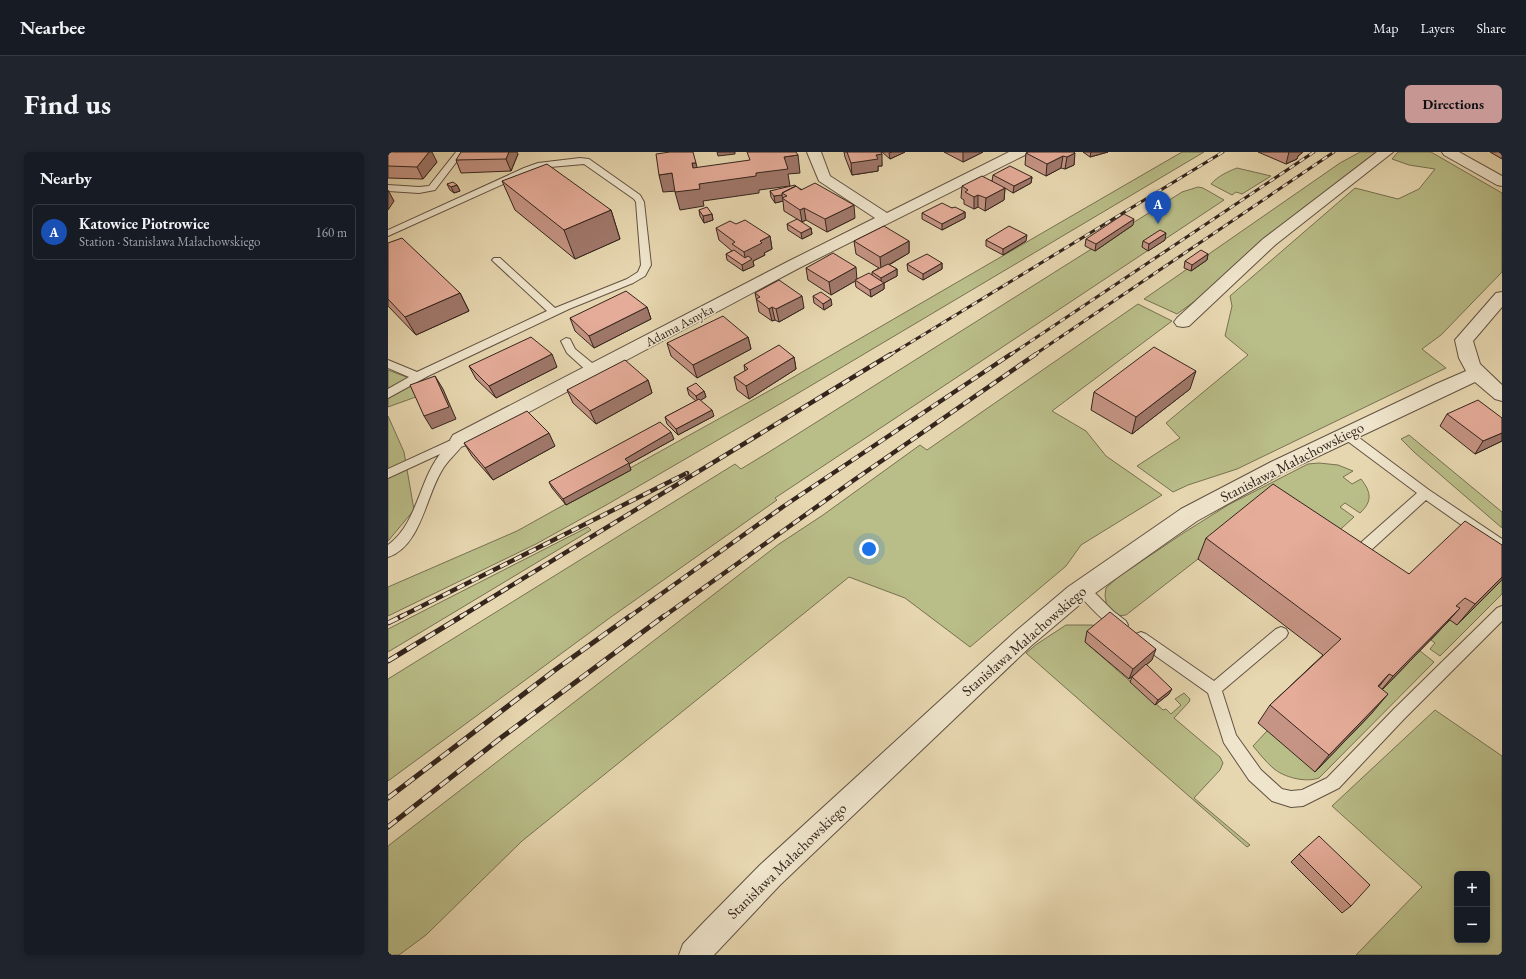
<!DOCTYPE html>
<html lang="en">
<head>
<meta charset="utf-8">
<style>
	body { margin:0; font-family:"EB Garamond",serif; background:#20242c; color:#f1f3f6 }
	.controls { position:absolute; right:12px; bottom:12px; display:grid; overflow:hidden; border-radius:6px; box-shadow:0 2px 6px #0003 }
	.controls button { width:36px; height:36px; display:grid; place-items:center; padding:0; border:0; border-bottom:1px solid #363941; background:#171b24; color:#f1f3f6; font:20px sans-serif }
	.you { position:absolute; left:481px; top:397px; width:14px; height:14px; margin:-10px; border:3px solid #fff; border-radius:50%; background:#1a73e8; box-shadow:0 0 0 6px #1a73e833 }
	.badge { display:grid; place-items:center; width:26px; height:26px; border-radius:50%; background:#c59692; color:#fff; font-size:13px; font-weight:700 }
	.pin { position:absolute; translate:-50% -33px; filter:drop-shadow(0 1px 2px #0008) }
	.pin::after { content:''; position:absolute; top:21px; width:14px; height:12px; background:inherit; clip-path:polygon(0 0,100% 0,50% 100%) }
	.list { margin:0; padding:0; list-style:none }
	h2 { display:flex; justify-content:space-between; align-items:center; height:52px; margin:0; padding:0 16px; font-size:17px }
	h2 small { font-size:13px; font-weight:400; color:#9ea1a6 }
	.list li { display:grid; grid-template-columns:26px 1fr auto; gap:12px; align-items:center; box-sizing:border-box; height:56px; margin:0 8px 8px; padding:0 8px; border:1px solid #363941; border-radius:6px }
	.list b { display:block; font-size:15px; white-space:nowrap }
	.list p { margin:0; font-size:13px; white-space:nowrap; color:#9ea1a6 }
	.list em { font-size:13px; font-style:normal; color:#9ea1a6 }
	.map { position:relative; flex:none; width:1114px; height:803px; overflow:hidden; border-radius:6px }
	header { display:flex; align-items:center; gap:24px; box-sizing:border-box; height:56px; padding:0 20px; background:#171b24; border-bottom:1px solid #363941 }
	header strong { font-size:19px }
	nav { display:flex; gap:22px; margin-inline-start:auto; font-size:14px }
	.intro { display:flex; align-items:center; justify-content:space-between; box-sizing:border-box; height:96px; padding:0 24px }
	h1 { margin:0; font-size:28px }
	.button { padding:10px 18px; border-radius:6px; background:#c59692; color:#111; font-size:14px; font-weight:700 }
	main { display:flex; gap:24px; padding:0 24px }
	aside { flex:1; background:#171b24; border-radius:6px; box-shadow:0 2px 6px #0003 }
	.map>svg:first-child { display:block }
</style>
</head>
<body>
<header>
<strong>Nearbee</strong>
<nav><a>Map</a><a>Layers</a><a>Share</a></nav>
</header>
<div class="intro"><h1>Find us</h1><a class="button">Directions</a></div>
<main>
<aside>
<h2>Nearby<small></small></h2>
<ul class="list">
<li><span class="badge" style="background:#1a4fb4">A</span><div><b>Katowice Piotrowice</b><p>Station · Stanisława Małachowskiego</p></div><em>160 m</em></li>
</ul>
</aside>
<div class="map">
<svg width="1114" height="803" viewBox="0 0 1114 803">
	<rect width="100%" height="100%" fill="#e7d7b0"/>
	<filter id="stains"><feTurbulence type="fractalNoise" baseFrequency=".005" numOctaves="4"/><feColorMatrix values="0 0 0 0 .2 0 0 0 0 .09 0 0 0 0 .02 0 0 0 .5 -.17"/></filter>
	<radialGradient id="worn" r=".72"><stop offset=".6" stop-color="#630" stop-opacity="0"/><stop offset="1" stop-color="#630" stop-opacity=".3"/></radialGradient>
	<!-- green -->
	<path fill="#b9bd88" stroke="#777152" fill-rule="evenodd" d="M794,0H816L402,246L220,352L148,392L0,464V435L129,379L397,230Z
		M972,0H988L880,84L825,136L789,162L756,147L952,11Z
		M1010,0H1043L1114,41V120L1053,183L1034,197L1058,216L849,317L800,333L785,340L749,314L792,286L778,271L860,203L837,184L844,154L842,144L967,36L1010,47L1031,37L1047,17L1021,13L1004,7Z
		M849,16L883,24L854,42L848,40L844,43L823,32C830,24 839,20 849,16Z
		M810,35L815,36L836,48L387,346L389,348L223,465L0,629V527L334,320L347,312L353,317L381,300L794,40Z
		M750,152L784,169L664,259L698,279L718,304L774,343L693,393L678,414L582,495L517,446L461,425L134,689L38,783L11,803H0V694L391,392L435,363L532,293L539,298Z
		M0,218L50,237L0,255Z
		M0,264L16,300L26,358L0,389Z
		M1021,283L1114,360V376L1026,300L1013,287Z
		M931,311L950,313L965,319L955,325L964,332L973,327C983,340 985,349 972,361L957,351L952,355L966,365L944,385L810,407L738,463L728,464L719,455L717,443L718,436L730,425L797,380L840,353L920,312Z
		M200,375L203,378L0,500V477Z
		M1114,428V442L1052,504L1042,497L1047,491L1043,488L1054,476L1060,466L1069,473Z
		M678,473H704L714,475L697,490L775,558L778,557L783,562L793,553L787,547L796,541L802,547L801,550L786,566L832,605L835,611L832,618L806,646L862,693L859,695L638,501L649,492Z
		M1032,499L1046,510L931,626C917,631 895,625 885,616C877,609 871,601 865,594L879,579L974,553Z
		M1047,558L1114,604V803H968L1034,735L944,654ZM1069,722H1099V788H1069Z"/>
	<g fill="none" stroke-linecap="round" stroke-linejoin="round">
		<defs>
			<path id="service" d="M68,0H76L47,38L31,41L0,39V33L31,35L41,34Z
				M192,6L201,7L252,43L256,50L263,113L257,124L245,131L181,157L40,224L0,246V237L21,225L0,216V208L29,220L159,159L106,110L104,108L106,106H112L167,156L239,127L250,120L253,113L248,50L246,47L196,12L151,16L142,20L0,84V78L136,16L150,11Z
				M178,186L182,187L187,197L209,215L210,218L209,221H201L179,201L173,189Z
				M958,278L962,279L1041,338L1114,387V399L1109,398L1038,348L970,410L965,411L960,410L958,406L960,402L1029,341L954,285L952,282L954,279Z
				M72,284L76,285L78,288C71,300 59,308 53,320C38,345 32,395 0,405V393C29,372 31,329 52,302L0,326V317Z
				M695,433L700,434L725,459L738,469L740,473L738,477C724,482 700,452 690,442L688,438L690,434Z
				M1114,454V469L1016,567L951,636L915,654L903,655L884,649L861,628L836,591L820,541L748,490L746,486L748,482L753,480L758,482L826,529L888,477L893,475L898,477L900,481L898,485L834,539L848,583L873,618L894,637L903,639L914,638L939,626L1006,557L1109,456Z"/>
			<path id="minor" d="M419,0H433L442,24L499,61L621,0H639L637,3L413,115L79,293L72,295L65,293L62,288L65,283L401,109L487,66L431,29Z
				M989,0H1005L887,93L801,174L795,175L789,174L786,170L789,166L875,87Z
				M1054,0H1071L1114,24V34L1109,33L1056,3Z
				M1114,140V155L1085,189L1092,212L1114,233V249L1107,247L1087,230L897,320L809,369L696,449L644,493L392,733L326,803H291L295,792L316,770L372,713L628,479L680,435L793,357L883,310L1048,232L1078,219L1071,206L1067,188L1108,141Z"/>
		</defs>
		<!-- service casing -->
		<use href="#service" stroke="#625242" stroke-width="2"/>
		<!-- minor casing -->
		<use href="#minor" stroke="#625242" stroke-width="2"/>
		<!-- service -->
		<use href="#service" fill="#efe5cc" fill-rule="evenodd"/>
		<!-- minor -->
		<use href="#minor" fill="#efe5cc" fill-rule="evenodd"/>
		<defs>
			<path id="rail-far2" d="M502,203L835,0
				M622,203L926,0
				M646,203L946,0"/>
			<path id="rail-far1" d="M12,465L299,321
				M72,465L503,202
				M241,465L396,354L623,202
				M275,465L466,328L648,202"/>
			<path id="rail" d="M0,471L14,464
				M0,509L74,464
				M0,646L167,518L242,464
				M0,675L114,585L276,464"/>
		</defs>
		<!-- rail-far2 casing -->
		<use href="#rail-far2" stroke="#35251d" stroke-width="3"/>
		<!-- rail-far1 casing -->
		<use href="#rail-far1" stroke="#35251d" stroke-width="4.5"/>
		<!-- rail casing -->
		<use href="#rail" stroke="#35251d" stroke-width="5"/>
		<!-- rail-far2 -->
		<use href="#rail-far2" stroke="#efe5cc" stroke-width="2" stroke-dasharray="6" stroke-linecap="butt"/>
		<!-- rail-far1 -->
		<use href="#rail-far1" stroke="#efe5cc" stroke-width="3" stroke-dasharray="8" stroke-linecap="butt"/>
		<!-- rail -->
		<use href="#rail" stroke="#efe5cc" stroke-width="3.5" stroke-dasharray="11" stroke-linecap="butt"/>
	</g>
	<!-- wall -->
	<path fill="#c59484" stroke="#35251d" d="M0,0L49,10L35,27L0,26Z
		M456,0H493L494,14H490V19L464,23L457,5Z
		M494,0H517L502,7Z
		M556,0H595L575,10Z
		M686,0V13L677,17L673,16L658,24L637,13L638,1Z
		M695,0H720L702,5Z
		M870,0H915L910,4L909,7L898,12Z
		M1102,0H1114V7Z
		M130,2L123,19L73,21L68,8Z
		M605,23L644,25L643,31L625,41L617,36L616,48L597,59L590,55L586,57L576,52V48L573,46L574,34L604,29Z
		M114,29L223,58L232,87L187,107L127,58Z
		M59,32L69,33L72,39L66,41L62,38Z
		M409,35L467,66L439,80L418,68L414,70L396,59L395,49L387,51L383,45L382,39Z
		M564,56L577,60V66L554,78L534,67V61Z
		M311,58L324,62L325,68L316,71L312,64Z
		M399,72L423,76L424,82L414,87L400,78Z
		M745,73L707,99L697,94L698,87Z
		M328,76L382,84L384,97L376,101L377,103L365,109L366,114L355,119L339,108L338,102L344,99L331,88Z
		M598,88L638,89L615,103L598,94Z
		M777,88L760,99L754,95L755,89Z
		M466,89H521V101L501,113L509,117V124L496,131V137L483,145L468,135L467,129L443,143L420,128L418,116L469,127L484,123V120L491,116L468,102Z
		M0,91L72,141L81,159L28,183L0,154Z
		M820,102L819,108L803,119L796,116L797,109Z
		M554,111V117L535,128L520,119L519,112Z
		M367,141L416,156L391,170L387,168L384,169L371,160Z
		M425,144L444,153L436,158L426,151Z
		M259,155L263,167L206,196L187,179L182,166Z
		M360,185L363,197L309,226L283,204L279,191Z
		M406,205L408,217L361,247L349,238L346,225L357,219L356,213Z
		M81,214L169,215L108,246L88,227Z
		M260,228L264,241L208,272L185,251L179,238Z
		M299,236L316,239L318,245L312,248L326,264L290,283L279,272L277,265L308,249L301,243Z
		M802,237L744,282L703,258L706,240Z
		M1059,262L1114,266V289L1087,302L1052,274Z
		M286,287L241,312L243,318L178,353L164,336L161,330Z
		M76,291L167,294L105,328L84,304Z
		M818,386L1021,422L1114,428L1069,473L1062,468L1054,476L994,538L984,561L927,620L870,571L882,553L935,503L810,407Z
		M699,479L764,508L758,513L781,542L767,553L742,530L744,525L747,522L741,527L697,490Z
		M911,702L963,754L954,761L903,710Z"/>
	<!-- shaded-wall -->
	<path fill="#a0786b" stroke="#35251d" d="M41,0H44L49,10L35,27L29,15Z
		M121,0H129L130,2L123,19L118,7Z
		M329,0H347V2L330,4Z
		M504,0H517L502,7L501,1Z
		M575,0H595L575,10Z
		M703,0H720L702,5Z
		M901,0H915L910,4L909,7L898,12Z
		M687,1L686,13L677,17L679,5Z
		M494,2V14H490V19L464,23L463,11L488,3Z
		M410,3L412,21L400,22L402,34L371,38V41L315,49L316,54L292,58L287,40L311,32L368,21L396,5Z
		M675,4L673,16L658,24L659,12Z
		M304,11H308L312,28L309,34Z
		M284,21L289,39L275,40L271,23Z
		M644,25L643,31L625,41L626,34Z
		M69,33L72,39L66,41L63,35Z
		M617,36L616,48L597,59L598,46Z
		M0,38L6,49L0,58Z
		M394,43L395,49L387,51L386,44Z
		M590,43V55L586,57V45Z
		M466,53L467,66L439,80L437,67Z
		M416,56L418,68L414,70L412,58Z
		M223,58L232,87L187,107L176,78Z
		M577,60V66L554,78V72Z
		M324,62L325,68L316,71L315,64Z
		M746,67L745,73L707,99L708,92Z
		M423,76L424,82L414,87L413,81Z
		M778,81L777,88L760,99L761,92Z
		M639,83L638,89L615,103V97Z
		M382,84L384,97L376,101L377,103L365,109L366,114L355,119L354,113L358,110L356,100L372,89Z
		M521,89V101L493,117L492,105Z
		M820,102L819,108L803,119L804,113Z
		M554,111V117L535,128V122Z
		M468,115L469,128L443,143L441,130Z
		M509,117V124L496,131V137L483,145L482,138L493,132V126Z
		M72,141L81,159L28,183L17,165Z
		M414,144L416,156L391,170L388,157Z
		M443,147L444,153L436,158L435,152Z
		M259,155L263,167L206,196L201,184Z
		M384,155L387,168L384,169L381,157Z
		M360,185L363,197L309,226L305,213Z
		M164,202L169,215L108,246L101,234Z
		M406,205L408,217L361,247L358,234Z
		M808,219L802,237L744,282L748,265Z
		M47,224L55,237L68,267L44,277L36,264Z
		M260,228L264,241L208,272L202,259Z
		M316,239L318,245L310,250L308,244Z
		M324,258L326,264L290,283L288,277Z
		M283,280L286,287L241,312L243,318L178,353L175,347L237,307Z
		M161,281L167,294L105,328L97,316Z
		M1114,281V289L1087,302L1095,289Z
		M1114,425V428L1069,473L1087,452Z
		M1072,456L1054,476L989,543L1005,524Z
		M768,497L764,508L741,527L745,517Z
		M1001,522L986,541L990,534Z
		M784,537L781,542L767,553L770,548Z
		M1000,542L984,561L927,620L941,603Z"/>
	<!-- building -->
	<path fill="#e5ac99" stroke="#35251d" d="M0,0H41L29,15L0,14Z
		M73,0H121L118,7L68,8Z
		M282,0H305L308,11H304L305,16L362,8L359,0H408L410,3L396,5L400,17L368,21V24L311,32L312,37L287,40L284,21L271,23L268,2Z
		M459,0H493L494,2L488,3L490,7L463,11Z
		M640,0H686L687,1L679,5L675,4L659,12L638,1Z
		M159,12L223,58L176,78L114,29Z
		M622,14L644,25L626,34L605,23Z
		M594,24L617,36L598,46L590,43L586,45L577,40L580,38L574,34Z
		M65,30L69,33L63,35L59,32Z
		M427,31L466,53L437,67L416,56L412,58L394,46L399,44L394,41L408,34L413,38Z
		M407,33L409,35L408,34L394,41V43L386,44L382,39Z
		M554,51L564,56L567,55L577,60L554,72L534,61Z
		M319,55L324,62L315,64L311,58Z
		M736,62L746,67L708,92L698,87Z
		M409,67L423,76L413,81L399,72Z
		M357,68L382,84L372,89L374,91L356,100L344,92L347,90L328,76L342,69L348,72Z
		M496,74L521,89L492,105L466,89Z
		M621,74L639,83L615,97L598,88Z
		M772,78L778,81L761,92L755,89Z
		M14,86L72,141L17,165L0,147V91Z
		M346,98L357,106L360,104L364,107L354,113L338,102Z
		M813,98L820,102L804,113L797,109Z
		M445,101L468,115L441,130L418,116Z
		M539,102L554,111L535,122L519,112Z
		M500,112L509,117L493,126L484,120Z
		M481,121L496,131L482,138L467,128Z
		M391,128L414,144L388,157L384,155L381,157L368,147L372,145L367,141Z
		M238,139L259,155L201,184L182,166Z
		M433,140L443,147L435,152L425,144Z
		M335,164L360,185L305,213L279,191Z
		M143,185L164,202L101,234L81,214Z
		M391,193L406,205L358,234L346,225L360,217L356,213Z
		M766,195L808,219L748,265L706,240Z
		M237,208L260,228L202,259L179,238Z
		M47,224L61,255L36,264L22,233Z
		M308,231L316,239L308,244L299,236Z
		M311,247L324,258L288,277L277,265Z
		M1090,248L1114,266V281L1095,289L1059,262Z
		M139,259L161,281L97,316L76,291Z
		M272,270L283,280L237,307L241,311L175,347L161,330Z
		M885,332L1021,422L1077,369L1114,393V425L1087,452L1077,446L1068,454L1072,456L1005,524L1001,522L990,534L1000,542L941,603L882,553L953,487L818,386Z
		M722,460L768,497L745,517L699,479Z
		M758,512L784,537L770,548L744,525Z
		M931,684L982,733L963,754L911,702Z"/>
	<g text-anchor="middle" stroke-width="3.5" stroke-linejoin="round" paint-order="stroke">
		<!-- far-street labels -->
		<g font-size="13" fill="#35251d" stroke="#efe5cc">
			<text transform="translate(291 173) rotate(-28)" y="5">Adama Asnyka</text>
		</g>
		<!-- street labels -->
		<g font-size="15" fill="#35251d" stroke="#efe5cc">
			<text transform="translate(904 310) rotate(-27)" y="5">Stanisława Małachowskiego</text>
			<text transform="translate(636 489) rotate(-41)" y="5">Stanisława Małachowskiego</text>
			<text transform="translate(399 709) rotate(-44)" y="5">Stanisława Małachowskiego</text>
		</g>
	</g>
	<rect width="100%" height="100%" filter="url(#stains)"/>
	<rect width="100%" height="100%" fill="url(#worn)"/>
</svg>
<div class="controls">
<button>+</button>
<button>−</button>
</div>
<div class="you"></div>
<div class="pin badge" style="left:770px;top:72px;background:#1a4fb4">A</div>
</div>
</main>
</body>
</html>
